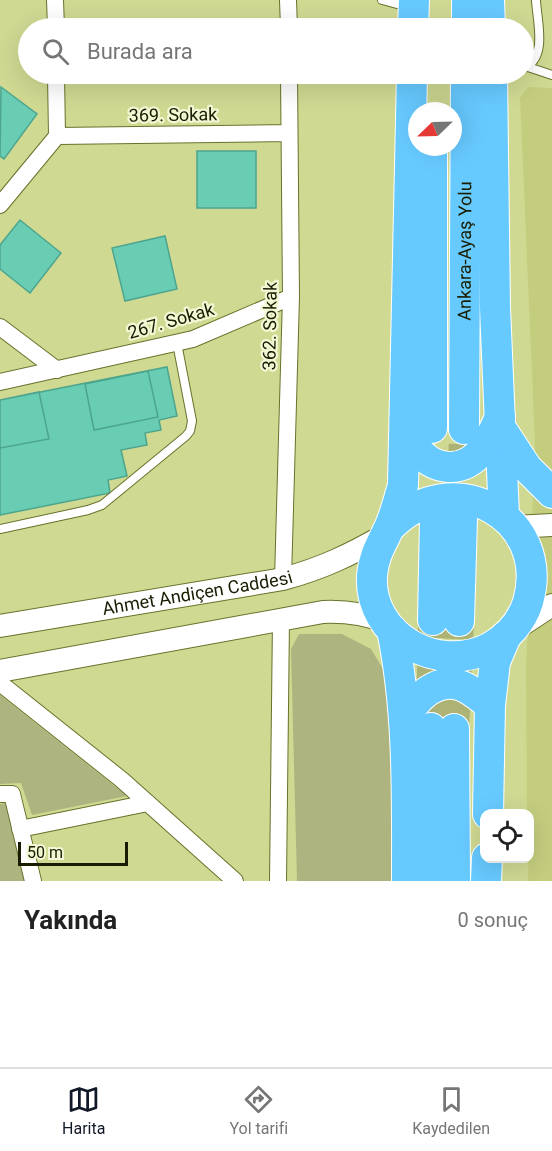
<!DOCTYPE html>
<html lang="tr">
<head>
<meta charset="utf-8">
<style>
	body { margin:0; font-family:Roboto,sans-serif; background:#f2f2f2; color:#222 }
	.controls { position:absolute; right:18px; bottom:18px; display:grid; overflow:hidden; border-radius:12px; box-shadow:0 6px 24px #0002 }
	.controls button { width:54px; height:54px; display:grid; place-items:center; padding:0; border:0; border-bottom:2px solid #e0e0e0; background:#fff; color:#222; font:30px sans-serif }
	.compass { position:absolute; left:408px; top:102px; width:54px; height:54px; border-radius:50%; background:#fff; box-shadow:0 6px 24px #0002; rotate:247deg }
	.scale { position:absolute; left:18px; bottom:15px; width:110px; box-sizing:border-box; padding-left:6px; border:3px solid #1a1c01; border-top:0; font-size:16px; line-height:21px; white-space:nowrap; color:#1a1c01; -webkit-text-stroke:4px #f2f7d4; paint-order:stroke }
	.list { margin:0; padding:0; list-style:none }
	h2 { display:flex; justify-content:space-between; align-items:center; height:78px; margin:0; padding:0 24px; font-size:26px }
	h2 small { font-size:20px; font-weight:400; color:#767676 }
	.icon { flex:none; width:33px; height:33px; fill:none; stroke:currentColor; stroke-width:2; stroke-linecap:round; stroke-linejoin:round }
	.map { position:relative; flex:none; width:552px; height:881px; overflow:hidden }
	.search { position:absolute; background:#fff; box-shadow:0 6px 24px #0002; left:18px; right:18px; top:18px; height:66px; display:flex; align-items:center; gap:15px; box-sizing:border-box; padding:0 21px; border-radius:33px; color:#767676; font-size:22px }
	.sheet { height:186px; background:#fff }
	nav { display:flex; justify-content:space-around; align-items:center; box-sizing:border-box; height:84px; border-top:2px solid #e0e0e0; background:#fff; font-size:16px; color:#767676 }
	nav a { display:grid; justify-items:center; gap:3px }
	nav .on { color:#111827 }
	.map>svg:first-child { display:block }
</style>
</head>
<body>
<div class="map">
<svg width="552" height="881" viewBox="0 0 552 881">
	<rect width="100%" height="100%" fill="#d0d992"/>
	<!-- built -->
	<path fill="#c4cd7e" d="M528,87L552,88V881H528L530,814L527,813L526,669L535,445L520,98Z"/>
	<!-- green -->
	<path fill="#adb47f" d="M299,634H342L371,649L386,674L393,705V881H297L291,649Z
		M0,695L127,796L32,815L21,783L0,784Z
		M7,803L25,881H0V804Z"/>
	<!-- building -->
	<path fill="#69cdb3" stroke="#4ca58e" stroke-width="1.5" d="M1,87L37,114L4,159L0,156Z
		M197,151H256V208H197Z
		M20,220L61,253L30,293L0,269V245Z
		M165,236L177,289L125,301L112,248Z
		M167,367L177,416L159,420L161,430L145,433L147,445L121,450L127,476L108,480L110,493L0,515V400Z
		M148,371L158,417L94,430L85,384Z
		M39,392L49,439L0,448V400Z"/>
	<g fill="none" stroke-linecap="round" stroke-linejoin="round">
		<!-- highway-tunnel -->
		<path stroke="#acb375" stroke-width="30" stroke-dasharray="30 15" stroke-linecap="butt" d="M462,519L464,429
			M431,728L433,620
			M454,729L459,621"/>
		<defs>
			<path id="lane" d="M382,0L408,7
				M528,67L552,75
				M524,68C548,57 537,22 536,0
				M0,529L88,510L102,505L186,436L190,431L192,421L177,343"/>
			<path id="street" d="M55,0L56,28
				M288,0L289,28
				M57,136L289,133
				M0,205L57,136L56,74
				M0,327L57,370
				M0,382L193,339L291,297
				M283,579L291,297L289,74
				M0,683L122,780L235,881
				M0,794H12L33,881
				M20,829L148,803
				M278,881L281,619"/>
			<g id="secondary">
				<path d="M514,527L552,525"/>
				<path id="s1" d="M0,626L283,579C323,568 350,555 385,535"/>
				<path d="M514,630L552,605"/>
				<path d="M0,671L323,612C346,611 366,614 387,622"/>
			</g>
			<g id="highway">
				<path d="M489,0L490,28"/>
				<path d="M413,28L414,0"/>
				<path d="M467,28V0"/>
				<path d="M492,74L495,308L504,516"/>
				<path d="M432,147V428"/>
				<path d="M406,427C409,434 412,442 416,448C433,472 464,474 482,450C490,441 495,428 500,417"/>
				<path id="s2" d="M464,429L466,74"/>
				<path d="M502,430L527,468L552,493"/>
				<path d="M389,528C452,461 552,517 528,602C522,621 508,637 491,647C439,675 368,637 372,575C374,555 381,545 389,528C395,515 399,499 403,485L412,74"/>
				<path d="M433,620L435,519"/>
				<path d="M459,621L462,519"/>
				<path d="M392,630C409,712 407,798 407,881"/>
				<path d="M404,718C416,699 436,676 462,686C472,690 481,698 490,705"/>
				<path d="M454,729L455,881"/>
				<path d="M488,814L490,705L495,662L506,636"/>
				<path d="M429,881L431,728"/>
				<path d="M486,881L487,858"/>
			</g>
		</defs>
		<!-- lane casing -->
		<use href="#lane" stroke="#6a712b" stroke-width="10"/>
		<!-- street casing -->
		<use href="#street" stroke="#6a712b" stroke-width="18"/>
		<!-- secondary casing -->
		<use href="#secondary" stroke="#6a712b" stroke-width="24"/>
		<!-- highway casing -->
		<use href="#highway" stroke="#fff" stroke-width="32"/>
		<!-- lane -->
		<use href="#lane" stroke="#fff" stroke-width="8"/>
		<!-- street -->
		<use href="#street" stroke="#fff" stroke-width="16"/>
		<!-- secondary -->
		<use href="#secondary" stroke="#fff" stroke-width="22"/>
		<!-- highway -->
		<use href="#highway" stroke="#67caff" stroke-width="30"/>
	</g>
	<g text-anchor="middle" stroke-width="4.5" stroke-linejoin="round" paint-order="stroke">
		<!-- street labels -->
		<g font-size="18" fill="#1a1c01" stroke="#f2f7d4">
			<text transform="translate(173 115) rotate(-1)" y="6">369. Sokak</text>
			<text dy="6" stroke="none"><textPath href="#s2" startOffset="178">Ankara-Ayaş Yolu</textPath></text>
			<text transform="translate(171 321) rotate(-16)" y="6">267. Sokak</text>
			<text transform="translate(270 326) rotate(-89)" y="6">362. Sokak</text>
			<text dy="6" stroke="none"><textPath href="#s1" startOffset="200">Ahmet Andiçen Caddesi</textPath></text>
		</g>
	</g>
</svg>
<div class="controls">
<button><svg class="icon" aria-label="locate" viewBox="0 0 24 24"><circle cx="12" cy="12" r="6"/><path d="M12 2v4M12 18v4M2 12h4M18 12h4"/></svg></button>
</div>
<svg class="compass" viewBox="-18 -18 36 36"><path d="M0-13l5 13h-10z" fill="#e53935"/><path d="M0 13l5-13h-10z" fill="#767676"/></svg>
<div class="scale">50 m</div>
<div class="search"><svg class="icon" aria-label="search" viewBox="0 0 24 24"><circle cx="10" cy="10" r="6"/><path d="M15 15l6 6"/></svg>Burada ara</div>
</div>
<section class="sheet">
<h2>Yakında<small>0 sonuç</small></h2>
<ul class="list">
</ul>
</section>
<nav>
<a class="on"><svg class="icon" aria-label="map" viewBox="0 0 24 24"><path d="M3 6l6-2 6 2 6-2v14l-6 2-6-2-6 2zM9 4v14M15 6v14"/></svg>Harita</a>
<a><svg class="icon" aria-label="directions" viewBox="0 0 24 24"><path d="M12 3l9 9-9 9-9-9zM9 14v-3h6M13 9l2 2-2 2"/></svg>Yol tarifi</a>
<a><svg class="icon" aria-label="saved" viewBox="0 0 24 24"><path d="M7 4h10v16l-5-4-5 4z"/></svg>Kaydedilen</a>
</nav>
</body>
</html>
